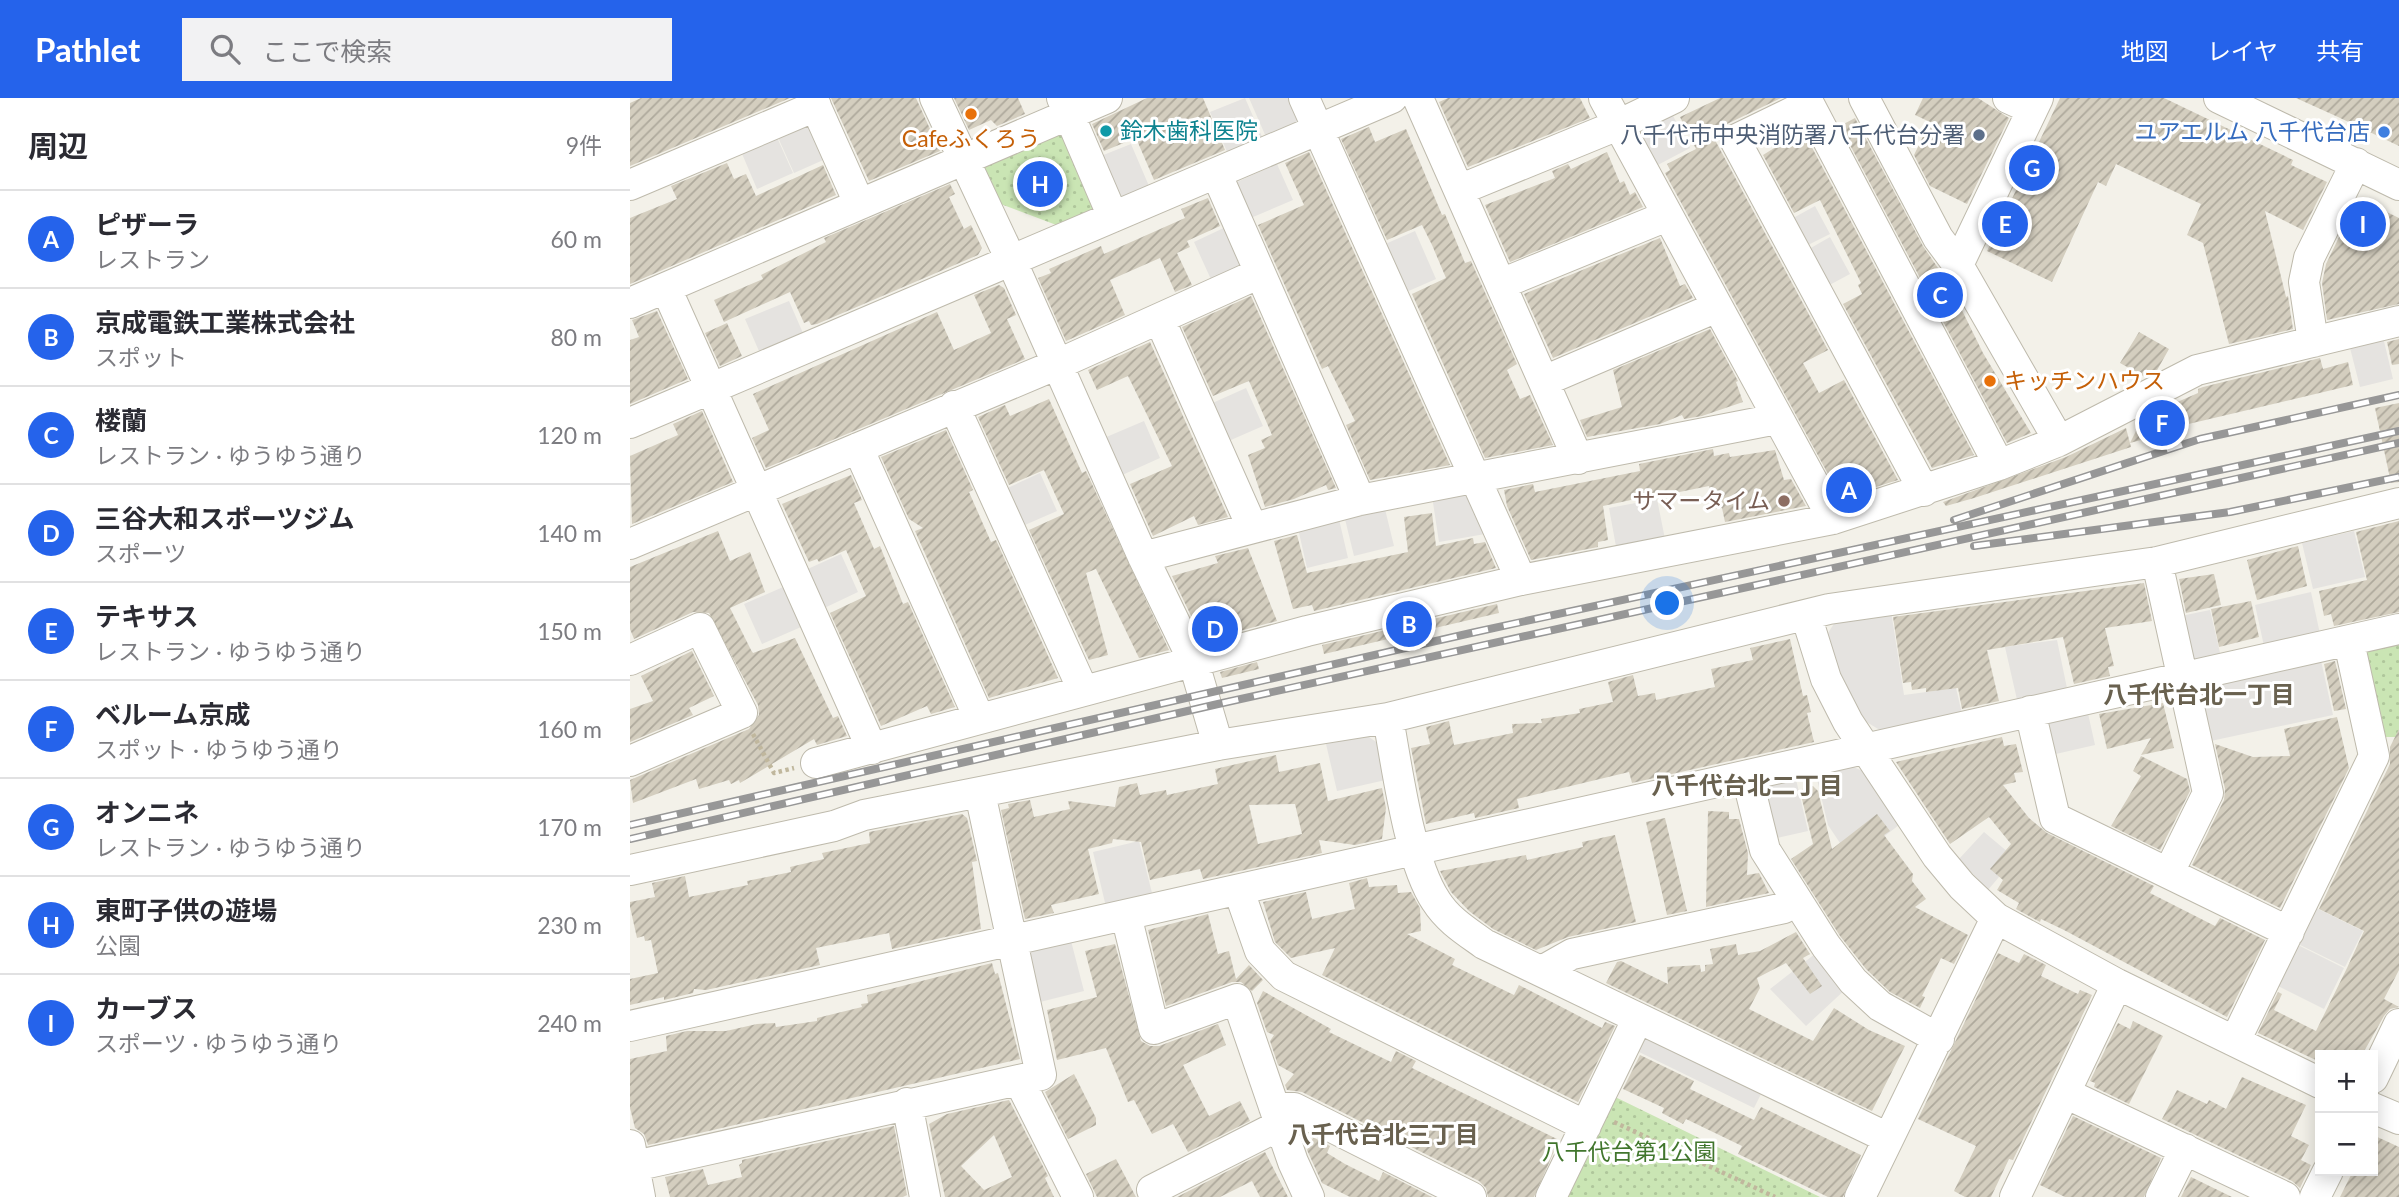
<!DOCTYPE html>
<html lang="ja">
<head>
<meta charset="utf-8">
<style>
	body { margin:0; font-family:Lato,"Noto Sans JP",sans-serif; background:#f2f2f3; color:#2b2b33 }
	.controls { position:absolute; right:21px; bottom:21px; display:grid; overflow:hidden; border-radius:0px; box-shadow:0 4px 18px #0003 }
	.controls button { width:63px; height:63px; display:grid; place-items:center; padding:0; border:0; border-bottom:2px solid #e1e1e2; background:#fff; color:#2b2b33; font:35px sans-serif }
	.you { position:absolute; left:1038px; top:506px; width:24px; height:24px; margin:-18px; border:5px solid #fff; border-radius:50%; background:#1a73e8; box-shadow:0 0 0 10px #1a73e833 }
	.badge { display:grid; place-items:center; width:46px; height:46px; border-radius:50%; background:#2563eb; color:#fff; font-size:23px; font-weight:700 }
	.pin { position:absolute; translate:-50% -50%; border:4px solid #fff; box-shadow:0 2px 7px #0006 }
	.list { margin:0; padding:0; list-style:none }
	h2 { display:flex; justify-content:space-between; align-items:center; height:91px; margin:0; padding:0 28px; font-size:30px }
	h2 small { font-size:23px; font-weight:400; color:#7c7c81 }
	.list li { display:grid; grid-template-columns:46px 1fr auto; gap:21px; align-items:center; box-sizing:border-box; height:98px; padding:0 28px; border-top:2px solid #e1e1e2 }
	.list b { display:block; font-size:26px; white-space:nowrap }
	.list p { margin:0; font-size:23px; white-space:nowrap; color:#7c7c81 }
	.list em { font-size:23px; font-style:normal; color:#7c7c81 }
	.icon { flex:none; width:38px; height:38px; fill:none; stroke:currentColor; stroke-width:2; stroke-linecap:round; stroke-linejoin:round }
	.map { position:relative; flex:none; width:1769px; height:1099px; overflow:hidden }
	header { display:flex; align-items:center; gap:42px; box-sizing:border-box; height:98px; padding:0 35px; background:#2563eb; color:#fff }
	header strong { font-size:33px }
	nav { display:flex; gap:38px; margin-inline-start:auto; font-size:24px }
	.search { width:490px; height:63px; background:#f2f2f3; display:flex; align-items:center; gap:18px; box-sizing:border-box; padding:0 24px; border-radius:0px; color:#7c7c81; font-size:26px }
	main { display:flex }
	aside { flex:1; background:#fff }
	.map>svg:first-child { display:block }
</style>
</head>
<body>
<header>
<strong>Pathlet</strong>
<div class="search"><svg class="icon" aria-label="search" viewBox="0 0 24 24"><circle cx="10" cy="10" r="6"/><path d="M15 15l6 6"/></svg>ここで検索</div>
<nav><a>地図</a><a>レイヤ</a><a>共有</a></nav>
</header>
<main>
<aside>
<h2>周辺<small>9件</small></h2>
<ul class="list">
<li><span class="badge">A</span><div><b>ピザーラ</b><p>レストラン</p></div><em>60 m</em></li>
<li><span class="badge">B</span><div><b>京成電鉄工業株式会社</b><p>スポット</p></div><em>80 m</em></li>
<li><span class="badge">C</span><div><b>楼蘭</b><p>レストラン · ゆうゆう通り</p></div><em>120 m</em></li>
<li><span class="badge">D</span><div><b>三谷大和スポーツジム</b><p>スポーツ</p></div><em>140 m</em></li>
<li><span class="badge">E</span><div><b>テキサス</b><p>レストラン · ゆうゆう通り</p></div><em>150 m</em></li>
<li><span class="badge">F</span><div><b>ベルーム京成</b><p>スポット · ゆうゆう通り</p></div><em>160 m</em></li>
<li><span class="badge">G</span><div><b>オンニネ</b><p>レストラン · ゆうゆう通り</p></div><em>170 m</em></li>
<li><span class="badge">H</span><div><b>東町子供の遊場</b><p>公園</p></div><em>230 m</em></li>
<li><span class="badge">I</span><div><b>カーブス</b><p>スポーツ · ゆうゆう通り</p></div><em>240 m</em></li>
</ul>
</aside>
<div class="map">
<svg width="1769" height="1099" viewBox="0 0 1769 1099">
	<defs>
		<pattern id="park-dots" width="8" height="8" patternUnits="userSpaceOnUse" patternTransform="scale(1.75)"><rect width="8" height="8" fill="#cae5b4"/><path d="M2 2h.1M6 6h.1" fill="none" stroke="#afc69b" stroke-width="1.8" stroke-linecap="round"/></pattern>
		<pattern id="building-hatch" width="6" height="6" patternUnits="userSpaceOnUse" patternTransform="scale(1.75)"><rect width="6" height="6" fill="#d4cebf"/><path d="M-1 1l2-2M0 6l6-6M5 7l2-2" fill="none" stroke="#aea99c"/></pattern>
	</defs>
	<rect width="100%" height="100%" fill="#f3f1e9"/>
	<!-- park -->
	<path fill="url(#park-dots)" d="M429,29L471,109L429,128L368,105L352,68Z
		M1769,543V639H1748L1731,552Z
		M979,996L1190,1099H929Z"/>
	<!-- parking -->
	<path fill="#e5e3e0" d="M615,0L633,41L598,56L580,14Z
		M619,0H662L671,20L668,26L636,39Z
		M1040,12L1060,50L1022,70L1005,36Z
		M182,19L200,59L164,75L146,35Z
		M145,35L163,75L127,91L110,51Z
		M501,46L519,88L489,101L466,60Z
		M647,66L663,102L616,122L603,91L607,84Z
		M1185,108L1200,136L1170,151L1156,124Z
		M600,127L618,167L584,188L564,144Z
		M785,133L806,181L774,195L753,147Z
		M1200,139L1220,176L1192,191L1172,155Z
		M159,203L176,242L132,260L115,221Z
		M1753,239L1763,281L1730,289L1719,246Z
		M616,290L633,328L594,345L578,307Z
		M514,323L530,360L490,378L474,340Z
		M410,375L427,413L388,430L371,393Z
		M836,392L861,435L809,444L802,398Z
		M1027,401L1036,446L987,454L979,410Z
		M754,407L764,448L724,458L714,417Z
		M708,417L718,460L677,470L667,426Z
		M1724,433L1735,479L1683,491L1672,445Z
		M211,456L228,494L188,513L171,474Z
		M160,486L178,526L132,546L114,506Z
		M1681,494L1690,536L1634,548L1625,507Z
		M1580,512L1591,559L1562,566L1546,519Z
		M1261,513L1274,597L1326,590L1333,620L1258,637L1235,623L1209,575L1198,535L1207,521Z
		M1427,542L1438,595L1388,606L1375,549Z
		M1690,558L1703,617L1576,644L1565,585Z
		M1457,611L1465,647L1417,658L1409,622Z
		M736,637L752,648L760,681L707,693L696,646Z
		M1216,666L1233,673L1269,727L1222,763L1198,727L1185,673Z
		M1165,677L1178,733L1138,742L1128,685Z
		M1354,734L1385,760L1358,792L1329,761Z
		M509,743L523,799L476,809L463,754Z
		M1680,807L1733,833L1715,869L1662,843Z
		M440,839L454,893L406,905L394,858L400,849Z
		M1662,844L1714,870L1694,911L1642,885Z
		M1190,852L1218,889L1176,928L1140,891Z
		M1014,937L1132,994L1124,1010L1007,953Z"/>
	<!-- building -->
	<path fill="url(#building-hatch)" fill-rule="evenodd" d="M11,0H160L0,68V5Z
		M201,0H286L310,53L239,83Z
		M324,0H388L395,16L367,28L361,22L339,32Z
		M517,0H573L595,52L524,82L506,40L474,53L462,26Z
		M818,0H950L960,20L838,69L809,4Z
		M1090,0H1151L1097,26L1085,42L1198,252L1173,265L1189,295L1214,282L1268,382L1211,400L1035,75L1040,72L1037,66L1066,51L1050,19Z
		M1293,0H1348L1379,20L1337,106L1300,88L1284,57L1300,24L1285,17Z
		M1430,0H1534L1663,62L1661,67L1697,84L1673,132L1635,113L1656,199L1658,198L1663,231L1599,246L1573,145L1557,137L1571,106L1486,66L1476,88L1468,84L1422,184L1357,153Z
		M1666,0H1769V48L1708,19Z
		M1225,20L1293,148L1319,186L1353,255L1401,335L1377,345L1210,28Z
		M739,29L745,44L776,31L812,117L815,116L835,165L841,163L887,266L877,272L890,301L900,297L923,347L855,360L782,196L816,180L802,147L792,127L757,142L711,41Z
		M1176,38L1344,357L1302,370L1213,206L1232,196L1228,187L1231,185L1190,102L1164,115L1133,57L1157,42L1159,44Z
		M679,54L820,367L740,382L716,327L725,323L698,268L692,271L628,127L674,107L655,65Z
		M977,54L990,85L994,83L1000,97L1005,94L1013,109L880,164L855,107L925,80L922,73L938,66L941,71Z
		M97,65L104,81L116,76L126,98L193,67L206,97L0,186V120L47,101L41,88Z
		M320,86L325,96L319,99L334,131L341,127L352,150L348,157L187,226L181,227L179,223L174,225L160,194L94,224L84,202L133,181L131,177L196,144L194,140Z
		M578,100L590,128L557,143L560,149L547,155L562,187L545,194L530,160L480,182L495,217L436,243L408,180L421,175L419,171L471,148L474,156L555,120L551,111Z
		M1728,100L1769,120V206L1697,222L1692,185L1696,166Z
		M1030,140L1050,188L1055,186L1063,200L923,260L894,196Z
		M369,187L374,190L386,217L377,221L395,261L136,370L122,340L139,332L123,296L307,214L324,252L361,235L344,197Z
		M621,198L706,390L698,392L696,387L664,401L635,409L618,357L635,350L631,342L642,337L619,283L583,298L552,229Z
		M27,213L58,281L0,306V242L9,239L2,222Z
		M97,225L112,258L90,268L75,235Z
		M1080,231L1108,283L1106,284L1113,304L1072,318L1054,321L1052,317L1030,326L957,339L950,322L992,309L983,272Z
		M1509,234L1539,251L1526,274L1515,279L1490,265Z
		M1769,241V266L1762,267L1757,244Z
		M520,244L598,419L568,427L564,418L523,438L500,386L542,368L498,278L467,292L458,272Z
		M1690,260L1693,271L1718,264L1723,287L1550,328L1551,331L1500,345L1513,319L1568,295V291L1573,289Z
		M419,301L452,375L456,373L539,552L509,560L466,471L456,475L478,557L459,562L399,432L434,416L414,372L379,387L348,319L375,307L380,318Z
		M1769,305V384L1761,385L1745,310Z
		M72,313L103,384L2,426L0,358L48,337L43,326Z
		M1496,330L1501,349L1344,400L1316,408L1313,404L1436,359Z
		M316,332L343,392L339,394L361,444L366,442L428,580L359,600L285,433L293,430L279,421L251,359Z
		M1083,351L1084,358L1099,355L1100,359L1145,352L1154,382L1161,381L1176,408L1095,424L1092,410L1084,411L1079,388L1015,401V399L973,408L978,442L968,444V449L901,462L877,408L874,392L903,386L905,394L1010,373L1009,366Z
		M221,377L232,402L224,405L244,451L250,448L273,506L278,504L325,609L301,616L297,608L251,628L200,515L236,498L216,452L189,464L187,461L179,464L152,406Z
		M802,415L806,448L843,440L844,446L855,444L866,470L684,513L682,507L663,511L644,443L667,437L677,475L778,454L774,419Z
		M1769,423V514L1704,528L1701,516L1694,518L1689,493L1737,482L1726,434Z
		M88,433L100,463L120,454L135,494L100,510L121,552L123,555L165,540L203,620L208,618L217,638L187,647L184,641L110,685L109,682L101,686L99,682L69,691L66,681L3,705L0,682L119,631L129,617L128,607L79,515L63,514L4,541L0,531V469Z
		M1668,448L1677,488L1627,502L1617,462Z
		M618,450L647,523L573,543L542,478L588,465L585,458Z
		M1584,476L1591,507L1556,515L1549,481Z
		M1514,485L1522,523L1475,530L1484,568L1478,569L1480,578L1444,586L1433,539L1357,552L1369,603L1332,611L1328,590L1296,594V590L1282,592L1281,584L1273,585L1263,519Z
		M1621,503L1629,539L1589,549L1581,511Z
		M867,506L869,515L694,556L692,547Z
		M1160,541L1173,598L1177,597L1181,614L1177,615L1184,644L1002,685L999,674L887,701L889,710L845,720L844,715L796,726L781,650L800,646L796,629L819,623L824,647L883,635L882,626L912,625L911,621L950,615L949,611L983,604L978,584L1003,577L1008,598L1025,595L1026,602L1085,589L1081,571L1123,562L1120,550Z
		M62,553L84,598L59,610L63,617L0,644V611L23,603L11,578Z
		M1705,563L1716,611L1704,613L1694,566Z
		M627,564L629,571L592,580L590,574Z
		M1533,605L1544,650L1511,657L1521,640L1477,651L1469,616Z
		M1707,619L1719,670L1650,810L1562,767L1594,702L1595,691L1585,646L1623,659L1660,658L1654,631Z
		M1769,631V872L1754,901L1769,909L1760,911L1754,918L1732,957H1690V964L1628,935L1648,894L1652,896L1644,912L1686,933L1717,870L1734,833L1689,811L1760,666V649Z
		M1372,639L1374,648L1386,646L1393,674L1384,675L1386,684L1373,687L1399,720L1417,735L1524,788L1520,795L1585,828L1590,820L1635,842L1597,919L1434,832L1411,821L1410,824L1386,811L1389,805L1367,792L1373,782L1360,771L1381,746L1359,719L1320,746L1266,664Z
		M646,657L649,674L690,665L698,703L752,690L756,710L752,741L725,747L689,742L692,755L573,781L570,771L520,782L511,744L483,741L482,745L458,751L469,796L421,807L424,815L395,821L371,712L379,710L378,706L400,702L404,719L440,711L438,703L485,709L489,689L507,685L510,697L536,692L537,697L588,686L585,671ZM665,706L672,736L628,746L619,707Z
		M1511,658L1557,681L1560,693L1530,752L1481,728L1511,678L1503,673Z
		M1183,688L1188,693L1202,751L1247,716L1260,733L1254,737L1283,776L1282,783L1296,801L1285,809L1338,837L1324,866L1311,860L1292,898L1295,899L1290,910L1260,894L1236,871L1210,838L1161,761L1183,746L1171,697L1173,690Z
		M1078,713L1099,714V721H1109L1118,755L1117,777L1129,775L1139,795L1076,809Z
		M332,716L337,720L347,763L342,764L351,831L262,851L259,835L186,850L190,867L76,892L64,891L63,895L34,902V899L0,907V881L28,875L21,842L15,843L14,838L7,840L0,809V804L25,799L22,785L55,778L59,799L118,787L117,783L161,774L160,769L194,761L192,755L240,745L239,734Z
		M1035,720L1057,813L1037,817L1016,724Z
		M985,737L1006,824L938,839L906,852L863,831L839,813L821,794L810,773L896,757L897,762L953,749L952,744Z
		M737,780L739,789L767,787L768,795L781,794L790,810L791,833L777,836L825,861L822,867L884,897L889,887L972,930L975,924L985,928L948,1004L692,877L705,850L661,860L645,844L633,804L676,794L682,821L725,811L719,785Z
		M578,816L588,856L599,853L606,881L619,867L633,882L622,893L611,884H602L536,908L518,832Z
		M1166,834L1180,856L1173,860L1192,888L1180,896L1156,865L1127,880L1130,890L1119,911L1183,943L1204,910L1239,932L1275,948L1242,1013L976,885L987,864L991,863L1038,886L1037,869L1070,867L1071,874L1075,873V867L1083,866L1080,851L1106,846L1108,857L1130,853Z
		M485,846L511,943L520,948H529L588,926L596,947L553,967L579,1018L610,1003L620,1023L558,1054L543,1026L522,1036L504,1002L498,1004L476,950L427,962L417,912L467,899L455,853Z
		M1368,855L1389,865L1394,856L1416,867L1411,878L1448,896L1450,892L1462,897L1383,1062L1379,1061L1361,1099H1335L1324,1093L1346,1048L1288,1021Z
		M362,865L365,876L368,875L390,961L18,1047L14,1036L5,1030L0,1010V961L37,953L36,938L57,933H96L127,926L145,925L146,929L187,923V920L232,909L231,906L238,905L237,897Z
		M633,893L701,931L699,934L761,964L766,953L786,963L782,970L929,1042L904,1099H858L856,1090L849,1083L672,994L657,992L655,987L664,976L648,967L640,943L644,937L637,934L627,905Z
		M1503,923L1533,938L1499,1006L1464,989L1465,985L1460,983L1488,925L1500,931Z
		M1010,957L1064,983L1060,991L1124,1022L1131,1009L1231,1057L1213,1099H1198L1108,1056L1112,1048L1056,1021L1053,1026L1032,1015L1034,1010L993,991Z
		M444,976L466,1020V1027L438,1041L415,994Z
		M1612,979L1676,1007L1661,1038L1679,1047L1671,1062L1681,1067L1670,1090L1662,1083L1532,1021L1547,992L1577,1006L1579,1002L1596,1011Z
		M379,1002L418,1078L415,1080L424,1099H315L299,1026L317,1016ZM364,1037L382,1079L354,1092L331,1068Z
		M1443,1018L1531,1060L1514,1099H1435L1410,1087Z
		M264,1028L277,1097L273,1099H40L35,1079L73,1071L78,1087L112,1079L109,1067L112,1065V1062Z
		M671,1033L700,1048L697,1055L715,1066L749,1083L753,1074L802,1099H720L692,1085L677,1052L683,1040Z
		M1743,1037L1769,1049V1099H1710L1723,1073H1743Z
		M635,1054L658,1099H630L622,1083L590,1099H547Z
		M486,1061L506,1099H467L456,1076Z
		M1561,1079L1602,1099H1551Z"/>
	<g fill="none" stroke-linecap="round" stroke-linejoin="round">
		<defs>
			<path id="minor" d="M182,0L229,105
				M305,0L382,164L513,459L563,562L588,647
				M432,0L483,119
				M674,0L891,482
				M788,0L948,361
				M974,0L1203,421
				M1234,0L1308,140L1328,167
				M1378,0L1402,11
				M1408,0L1328,167L1429,343
				M1589,0L1769,87
				M587,77L730,402
				M0,87L186,8
				M829,92L988,27L1044,0
				M871,186L1037,118
				M36,190L242,651
				M0,205L477,0
				M530,222L622,429
				M1683,244L1674,184L1679,160L1726,65
				M914,283L1087,209
				M324,308L453,592
				M0,325L762,0
				M228,350L349,620
				M1294,393L1105,42L1179,6L1369,367
				M0,446L435,263L630,175
				M513,459L730,402L1147,321
				M1527,464L1578,695L1539,774
				M1176,517L1196,581L1218,624L1307,758L1332,788L1366,820L1487,886L1690,985
				M0,562L70,530L112,615L0,663
				M1400,613L1425,720L1659,834
				M758,620C767,669 779,763 806,803C818,822 836,833 854,846L1258,1040
				M186,665L677,533L891,482L1203,421L1369,367L1429,343L1567,272L1769,223
				M1117,679L1135,752L1196,848L1223,883L1250,908L1309,941
				M0,772L204,728L234,717L588,647L758,620L1199,511L1527,464L1769,405
				M609,793L630,853L654,878L956,1028
				M496,817L524,931L607,901L663,1064L679,1099
				M912,873L942,856L1154,810L1166,802
				M0,928L1769,531
				M1605,943L1744,658L1719,544
				M1743,980L1769,926
				M389,982L448,1099
				M1435,995L1655,1099
				M277,1005L295,1099
				M644,1009L664,1010L841,1099
				M1743,1010L1769,1021
				M0,1047L10,1099
				M0,1069L411,977L350,695
				M522,1092L650,1027
				M921,1099L1008,920
				M1230,1099L1366,820
				M1385,1099L1487,886
				M1531,1099L1555,1051
				M1685,1099L1698,1073"/>
		</defs>
		<!-- minor casing -->
		<use href="#minor" stroke="#bebaac" stroke-width="32"/>
		<!-- path -->
		<path stroke="#c0b79d" stroke-width="4.5" stroke-dasharray="3.5 3.5" stroke-linecap="butt" d="M123,636L144,675L164,670
			M984,1024L1145,1099"/>
		<!-- minor -->
		<use href="#minor" stroke="#fff" stroke-width="30"/>
		<defs>
			<path id="rail" d="M1324,422L1570,341L1769,297
				M1344,448L1600,414L1769,379
				M0,727L841,535L1769,333
				M0,741L588,606L1769,345"/>
		</defs>
		<!-- rail casing -->
		<use href="#rail" stroke="#979797" stroke-width="8"/>
		<!-- rail -->
		<use href="#rail" stroke="#fff" stroke-width="5" stroke-dasharray="16" stroke-linecap="butt"/>
	</g>
	<!-- markers -->
	<g fill="#e8710a" stroke="#fff" stroke-width="2.5">
		<circle cx="341" cy="16" r="7"/>
		<circle cx="1360" cy="283" r="7"/>
	</g>
	<circle fill="#0f9aa8" stroke="#fff" stroke-width="2.5" cx="476" cy="33" r="7"/>
	<circle fill="#3f7fe0" stroke="#fff" stroke-width="2.5" cx="1754" cy="34" r="7"/>
	<circle fill="#5c6f8a" stroke="#fff" stroke-width="2.5" cx="1349" cy="37" r="7"/>
	<circle fill="#8d6e63" stroke="#fff" stroke-width="2.5" cx="1154" cy="403" r="7"/>
	<g text-anchor="middle" stroke-width="6" stroke-linejoin="round" paint-order="stroke">
		<!-- culture labels -->
		<g font-size="23" fill="#0d838f" stroke="#fff" text-anchor="start">
			<text x="490" y="41">鈴木歯科医院</text>
		</g>
		<!-- shop labels -->
		<g font-size="23" fill="#366cbe" stroke="#fff" text-anchor="end">
			<text x="1740" y="42">ユアエルム 八千代台店</text>
		</g>
		<!-- service labels -->
		<g font-size="23" fill="#4e5e75" stroke="#fff" text-anchor="end">
			<text x="1335" y="45">八千代市中央消防署八千代台分署</text>
		</g>
		<!-- food labels -->
		<g font-size="23" fill="#c56008" stroke="#fff">
			<text x="341" y="49">Cafeふくろう</text>
			<text x="1374" y="291" text-anchor="start">キッチンハウス</text>
		</g>
		<!-- education labels -->
		<g font-size="23" fill="#785e54" stroke="#fff" text-anchor="end">
			<text x="1140" y="411">サマータイム</text>
		</g>
		<!-- park labels -->
		<g font-size="23" fill="#41762d" stroke="#fff">
			<text x="999" y="1062">八千代台第1公園</text>
		</g>
		<!-- neighbourhood labels -->
		<g font-size="24" font-weight="bold" fill="#69614f" stroke="#fff">
			<text x="1569" y="605">八千代台北一丁目</text>
			<text x="1117" y="696">八千代台北二丁目</text>
			<text x="753" y="1045">八千代台北三丁目</text>
		</g>
	</g>
</svg>
<div class="controls">
<button>+</button>
<button>−</button>
</div>
<div class="you"></div>
<div class="pin badge" style="left:1219px;top:392px">A</div>
<div class="pin badge" style="left:779px;top:526px">B</div>
<div class="pin badge" style="left:1310px;top:197px">C</div>
<div class="pin badge" style="left:585px;top:531px">D</div>
<div class="pin badge" style="left:1375px;top:126px">E</div>
<div class="pin badge" style="left:1532px;top:325px">F</div>
<div class="pin badge" style="left:1402px;top:70px">G</div>
<div class="pin badge" style="left:410px;top:86px">H</div>
<div class="pin badge" style="left:1733px;top:126px">I</div>
</div>
</main>
</body>
</html>
